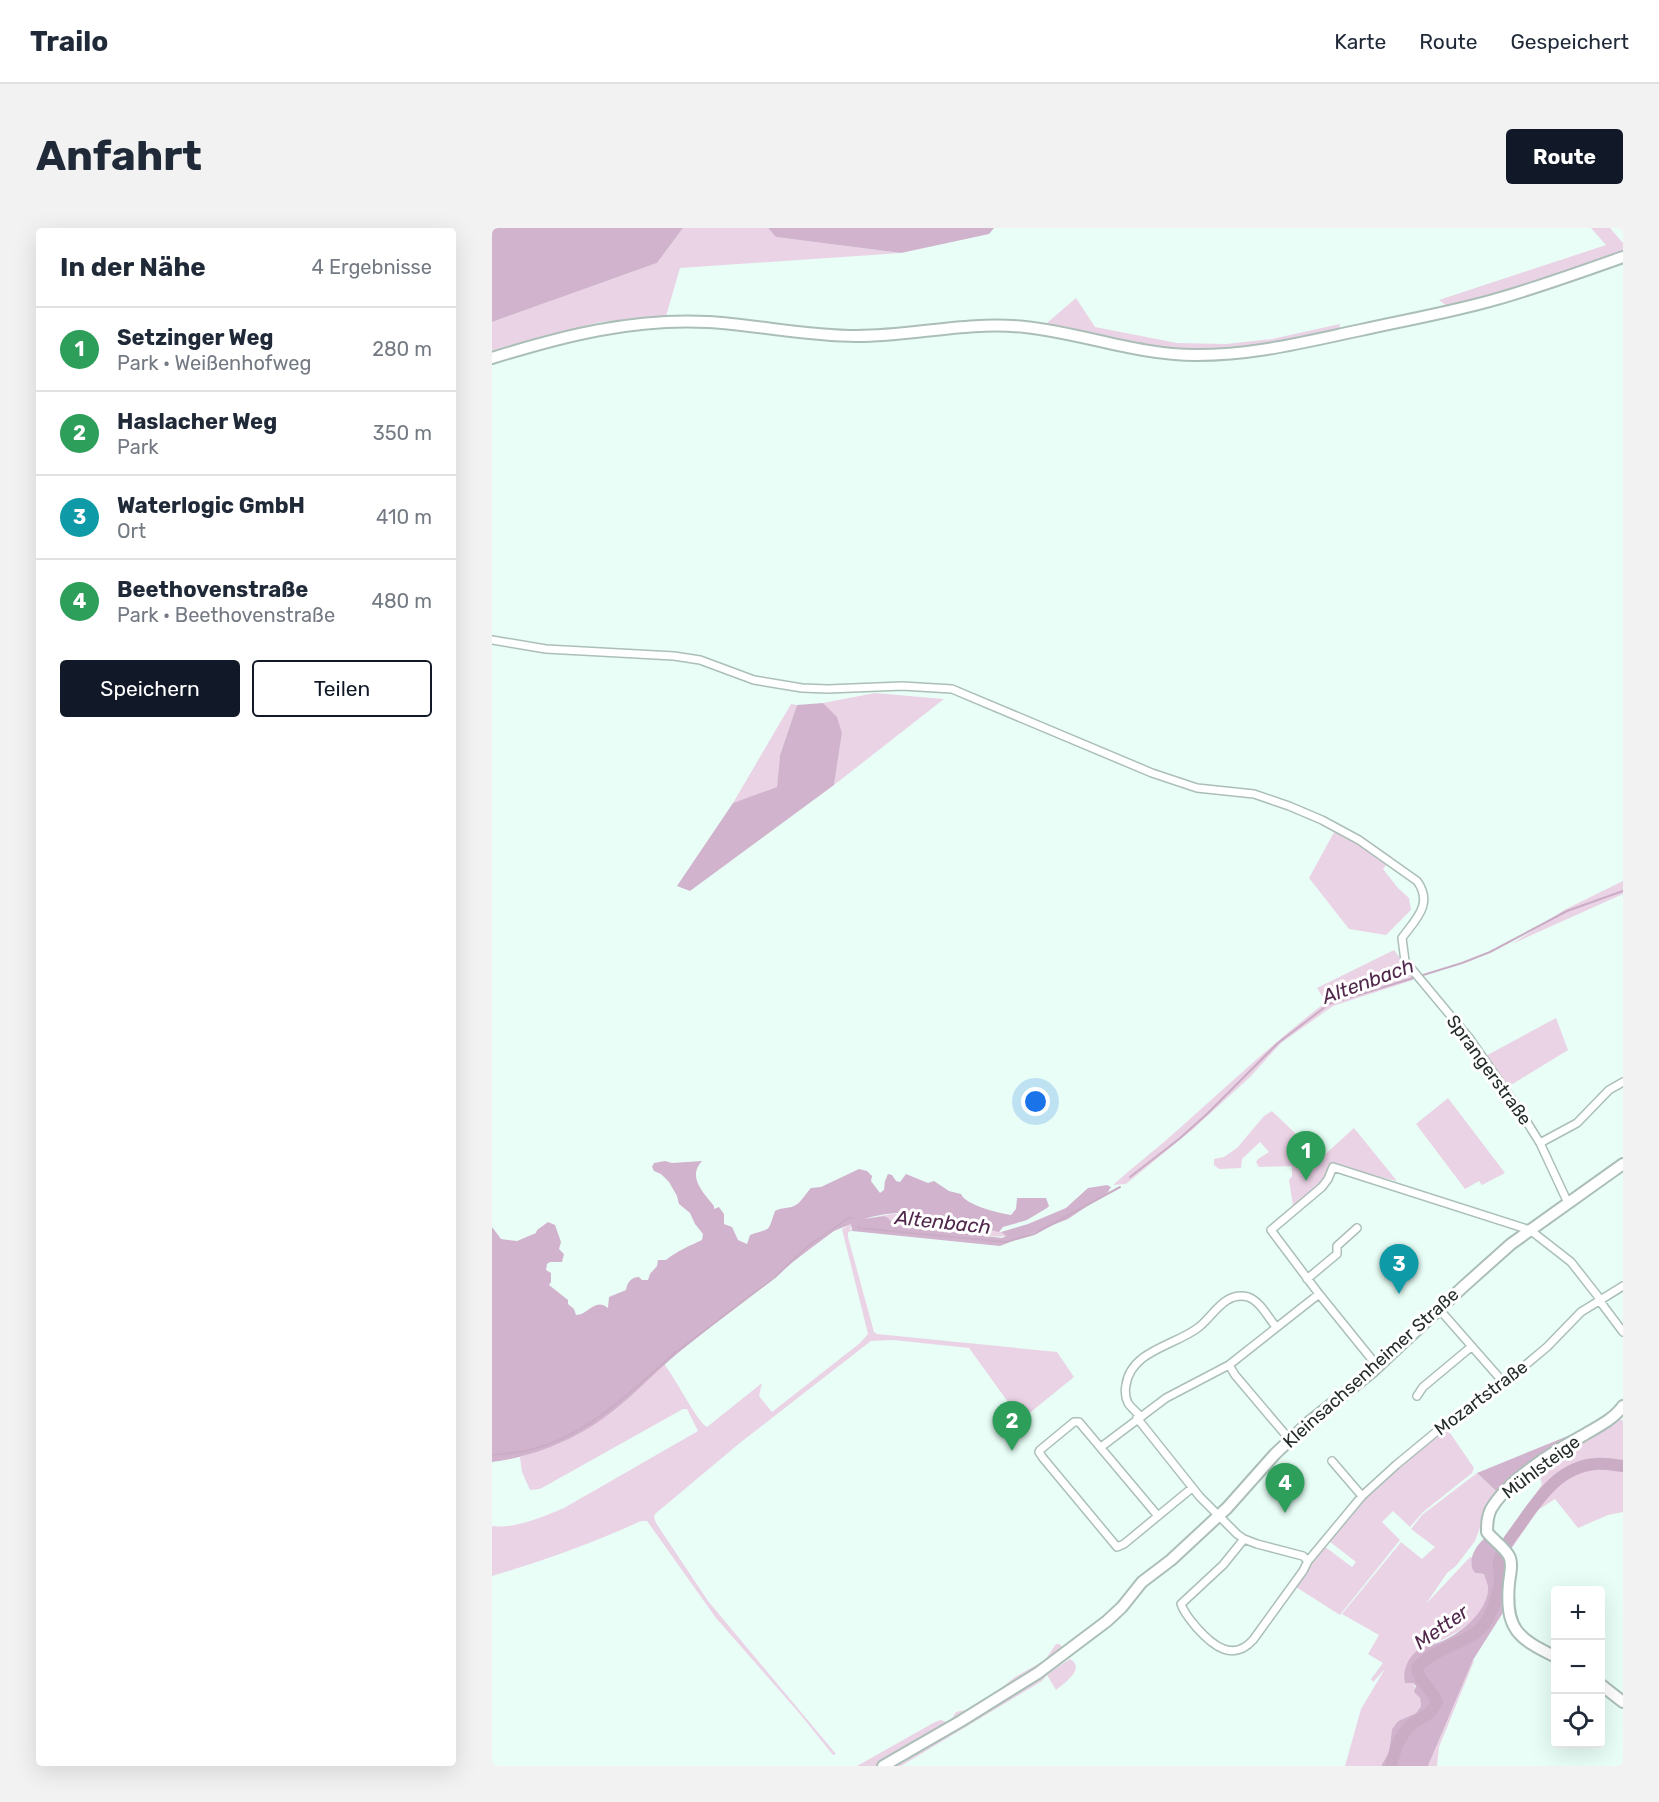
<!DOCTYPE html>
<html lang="de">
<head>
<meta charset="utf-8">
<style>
	body { margin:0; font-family:Rubik,sans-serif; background:#f2f2f3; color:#1f2937 }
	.controls { position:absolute; right:18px; bottom:18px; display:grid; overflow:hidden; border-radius:6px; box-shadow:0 6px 24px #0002 }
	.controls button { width:54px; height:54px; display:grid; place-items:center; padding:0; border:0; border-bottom:2px solid #e0e1e3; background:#fff; color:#1f2937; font:30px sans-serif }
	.you { position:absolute; left:544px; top:874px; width:21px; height:21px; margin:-15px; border:4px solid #fff; border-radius:50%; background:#1a73e8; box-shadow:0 0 0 9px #1a73e833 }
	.badge { display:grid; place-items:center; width:39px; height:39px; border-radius:50%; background:#111827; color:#fff; font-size:20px; font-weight:700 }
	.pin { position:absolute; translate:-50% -50px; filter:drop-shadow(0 2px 3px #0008) }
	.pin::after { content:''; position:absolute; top:32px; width:21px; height:18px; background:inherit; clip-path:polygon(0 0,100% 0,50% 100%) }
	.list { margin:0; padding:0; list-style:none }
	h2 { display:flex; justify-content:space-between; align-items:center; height:78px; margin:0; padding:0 24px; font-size:26px }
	h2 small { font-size:20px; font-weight:400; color:#747a83 }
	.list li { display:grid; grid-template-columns:39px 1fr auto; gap:18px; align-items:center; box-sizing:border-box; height:84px; padding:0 24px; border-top:2px solid #e0e1e3 }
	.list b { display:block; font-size:22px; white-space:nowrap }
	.list p { margin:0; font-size:20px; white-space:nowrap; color:#747a83 }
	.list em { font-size:20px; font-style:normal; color:#747a83 }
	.actions { display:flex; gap:12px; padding:18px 24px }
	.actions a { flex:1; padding:14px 0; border:2px solid #111827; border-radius:6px; text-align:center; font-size:21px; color:#111827 }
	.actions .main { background:#111827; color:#fff }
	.icon { flex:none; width:33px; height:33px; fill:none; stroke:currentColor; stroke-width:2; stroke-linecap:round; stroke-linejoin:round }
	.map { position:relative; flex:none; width:1131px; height:1538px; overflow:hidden; border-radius:6px }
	header { display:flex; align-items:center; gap:36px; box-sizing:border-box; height:84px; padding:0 30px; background:#fff; border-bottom:2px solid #e0e1e3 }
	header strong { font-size:28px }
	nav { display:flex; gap:33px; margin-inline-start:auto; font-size:21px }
	.intro { display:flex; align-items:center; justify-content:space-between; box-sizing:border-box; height:144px; padding:0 36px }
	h1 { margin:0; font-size:42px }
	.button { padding:15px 27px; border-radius:6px; background:#111827; color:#fff; font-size:21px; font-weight:700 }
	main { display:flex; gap:36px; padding:0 36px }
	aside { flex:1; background:#fff; border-radius:6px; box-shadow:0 6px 24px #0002 }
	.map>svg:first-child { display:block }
</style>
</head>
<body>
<header>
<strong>Trailo</strong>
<nav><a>Karte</a><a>Route</a><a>Gespeichert</a></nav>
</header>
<div class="intro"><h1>Anfahrt</h1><a class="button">Route</a></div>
<main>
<aside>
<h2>In der Nähe<small>4 Ergebnisse</small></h2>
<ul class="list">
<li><span class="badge" style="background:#2e9e5b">1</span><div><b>Setzinger Weg</b><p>Park · Weißenhofweg</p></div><em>280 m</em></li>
<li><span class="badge" style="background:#2e9e5b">2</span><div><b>Haslacher Weg</b><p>Park</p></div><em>350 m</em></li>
<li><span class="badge" style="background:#0f9aa8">3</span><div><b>Waterlogic GmbH</b><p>Ort</p></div><em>410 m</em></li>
<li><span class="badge" style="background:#2e9e5b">4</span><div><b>Beethovenstraße</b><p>Park · Beethovenstraße</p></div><em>480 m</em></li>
</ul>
<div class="actions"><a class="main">Speichern</a><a>Teilen</a></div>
</aside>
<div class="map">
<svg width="1131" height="1538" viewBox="0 0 1131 1538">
	<rect width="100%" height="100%" fill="#e8fef6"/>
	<!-- green -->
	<path fill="#ebd3e6" d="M191,0H276L285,9L409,25L188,40L174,88L108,94L0,123V94L165,35Z
		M1099,0H1118L1131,15V23L1021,62L955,78L947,72L1114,17Z
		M584,70L603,99L685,115L734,116L780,111L848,96L847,103C822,109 796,117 771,120C698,130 628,113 557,99L556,94Z
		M383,465L452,471L342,557L350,505L331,475Z
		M299,476L305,477L288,527L285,560L241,575Z
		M846,597L874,611L900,629L891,641L906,660L917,670L919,682L894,707L857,701L817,650Z
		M1131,653V666L1020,716L1072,682Z
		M902,722L919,745L921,752L841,778L789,815L758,849L700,902L634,956L621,957C643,937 666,920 688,900C736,857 782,814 834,774L825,760Z
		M1064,790L1076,822L1009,863L988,831Z
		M956,870L1013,945L990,957L987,953L973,961L924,896Z
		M780,883L829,930L862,900L905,953L839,937C834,954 817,970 801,978L797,952L800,948V938L767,939L764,934L766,931L777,924L768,914L750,931L749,940L727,941L722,937V931L732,929L745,920L772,888Z
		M424,985L446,987L509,1004L514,1008C506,1011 412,1001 403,997C399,995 395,991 392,988L365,992L400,986Z
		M360,995L358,1001L360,1003L356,1004V1009L382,1104L385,1106L565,1124L582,1149L529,1192L477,1120L401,1112L379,1113L249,1214L163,1286L162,1289L164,1295L216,1373L344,1526L341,1527L308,1486L224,1390L155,1293H149C101,1315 51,1333 0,1348V1298C23,1301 50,1289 72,1280L206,1203L195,1181H191L48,1261L38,1262L30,1244L28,1229C92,1211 125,1179 172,1136C183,1149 205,1194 215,1199L270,1155L267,1168L280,1184L368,1115L376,1106L350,1001Z
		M1126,1189L1131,1193V1284L1116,1287L1086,1300L1063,1271L1046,1282L1018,1323L1010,1317L1050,1256L1045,1241Z
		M954,1199L982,1240L980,1245L931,1284L918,1299L901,1283L890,1294L908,1312L848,1387L804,1359C813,1344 820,1331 832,1318L860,1339L864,1334L837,1313L880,1262Z
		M985,1245L1007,1266L989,1290L991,1292L983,1313L964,1338L955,1345L934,1376L978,1329L981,1330L979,1335L983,1345L992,1346C993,1350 995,1354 996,1359C998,1392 953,1413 927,1421L921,1455L928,1470L929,1478L924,1485L906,1493L900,1501L897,1524L889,1538H853L869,1481L893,1441L881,1454L879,1451L891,1435L876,1426L887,1407L850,1386L909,1314L930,1331L943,1319L919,1301L930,1287Z
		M564,1416H567L572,1420L538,1446L384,1538H365L443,1494L449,1492L457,1495L464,1484L478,1481L498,1469L523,1449L553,1432Z
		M578,1431C594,1440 573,1455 564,1462L555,1447L550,1453L409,1538H403L479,1495Z
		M981,1432L982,1433L947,1519L945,1538H936Z"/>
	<!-- forest -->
	<path fill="#d2b3cd" d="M0,0H191L165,35L0,94Z
		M276,0H502L497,6L409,25L284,9Z
		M331,475L345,489L350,505L342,557L198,663L185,658L241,575L285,559L288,527L305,477Z
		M173,933L180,935L210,933C195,949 211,964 222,978V981L227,979L232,986V996L240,999L246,1012L255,1016L258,1007C280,999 275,1006 283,983C290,979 295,981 302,978C309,975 314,965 319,960L329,959L367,941L375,943L380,948L379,953L388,965L392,962L393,953L396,946L400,947L404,953L408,954L414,946L436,955L442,953L457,963L469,966C473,977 507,985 519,987L524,981L525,970H554L557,978L555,980L535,992L511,999L507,1004C459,993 422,976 372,991L392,988L396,990L402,997L510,1010L514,1008L509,1004L536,996L574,980L596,960L615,957L619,959L616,964L576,991L508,1018L360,1003L359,996L342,1003C289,1042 237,1084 186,1125C164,1143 144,1165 121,1183C87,1210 43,1229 0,1234V999L9,1011L25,1013L44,1005L45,1002L56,994L63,997L69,1014L67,1021L72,1026L70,1034H58L55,1036L54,1042L59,1045V1054L57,1057L76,1072V1076L82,1081L84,1087C96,1087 103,1069 116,1080L117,1069L134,1062C135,1055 139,1049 147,1049L150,1052H156L158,1046L165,1038L166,1032H174C185,1023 197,1018 210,1012L211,1006L203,996L198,985L187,976L185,968L177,954L169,946L162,943L160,939L162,935Z
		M1083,1205L1084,1207L1040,1237L1005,1264L985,1245Z
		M993,1310L1017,1328L1012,1383L981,1432L936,1538H889L897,1524L900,1501L906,1493L924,1485L929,1478L928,1470L922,1464L924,1458L921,1455H913C910,1443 916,1429 926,1422C932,1418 941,1417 948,1414C968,1406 997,1383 996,1359C995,1355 993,1350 992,1346L983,1345C974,1334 983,1318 993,1310Z"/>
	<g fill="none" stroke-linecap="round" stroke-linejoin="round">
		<!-- stream -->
		<path stroke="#caacc5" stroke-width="2" d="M638,949L687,911L716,885L786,815L837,776L970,735L998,724L1075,683L1131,663
			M366,998L367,1000L514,1014L542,1006L628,959
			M187,1122L283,1049L316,1018L358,989L360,990
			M0,1227C14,1225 28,1225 41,1221C97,1207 143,1160 185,1123"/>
		<!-- river -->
		<path stroke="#caacc5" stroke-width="12" d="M899,1538C903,1522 907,1507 920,1496C932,1487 937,1489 945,1474C940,1461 927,1454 925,1440C943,1419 975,1416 991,1398C999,1388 1005,1369 1008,1356C1009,1348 1006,1340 1007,1333C1009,1321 1021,1307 1028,1297C1047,1270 1067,1239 1103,1236C1112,1235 1122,1237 1131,1238"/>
		<defs>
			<path id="street" d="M0,412L54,421L182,428L208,432L262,452L310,460L336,461L410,458L460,461L660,545L705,560L762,566L797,578L830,592L867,612L925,653C942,676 923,692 910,710L913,733L978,811L1028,883L1048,915L1076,975
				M1048,915L1085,895L1117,862L1131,854
				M815,1051L845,1026V1018L865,1000
				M1107,1072L1131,1104
				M947,1081L1012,1155
				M737,1137L743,1147L798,1212
				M886,1139L827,1066L779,1002L830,959L836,951L841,939L1038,1002L1079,1034L1108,1071
				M925,1168L931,1159L979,1119
				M648,1188C644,1183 639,1180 636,1175C633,1169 633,1162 634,1157C639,1122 685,1117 707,1099C722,1087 733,1063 756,1069C768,1073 776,1089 784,1099
				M645,1190L708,1269L745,1306L752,1311L765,1316L811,1328L816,1333
				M609,1219L674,1170L737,1137L827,1066
				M840,1233L870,1268
				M666,1288L587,1194H582L548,1222L547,1224L551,1230L625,1319L632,1316L700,1260
				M752,1311L731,1337L689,1376C692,1385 699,1393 705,1400C721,1418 741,1434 761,1412L811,1343L816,1333L870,1268L904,1237L950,1199L1012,1155L1055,1119L1089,1084L1131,1058"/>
			<path id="secondary" d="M0,130C71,108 140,90 216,94C266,97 314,108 365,108C422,108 474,93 533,99C590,105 645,127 704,127C763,127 812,114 869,102C914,92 960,84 1005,71C1047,59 1089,44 1131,29
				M1064,1429C1025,1410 1013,1401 1017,1355C1018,1347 1021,1335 1017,1328C1012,1319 1001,1312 995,1304C995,1296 995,1289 999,1281C1016,1252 1061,1224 1090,1208C1105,1199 1121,1192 1131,1178
				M1108,1456L1131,1474
				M391,1538L469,1493L546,1445L615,1393L630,1379L650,1354L679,1332L735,1280L783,1226L816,1195L881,1143L972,1058L1019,1016L1131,936"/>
		</defs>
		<!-- street casing -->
		<use href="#street" stroke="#abbfb8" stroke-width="10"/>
		<!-- secondary casing -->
		<use href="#secondary" stroke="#abbfb8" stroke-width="14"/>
		<!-- street -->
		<use href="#street" stroke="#fff" stroke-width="7"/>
		<!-- secondary -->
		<use href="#secondary" stroke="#fff" stroke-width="10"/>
	</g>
	<g text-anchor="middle" stroke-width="6" stroke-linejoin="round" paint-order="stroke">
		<!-- street labels -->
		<g font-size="18" fill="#242d2a" stroke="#fff">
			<text transform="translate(997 842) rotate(54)" y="6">Sprangerstraße</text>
			<text transform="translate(879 1140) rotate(-42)" y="6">Kleinsachsenheimer Straße</text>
			<text transform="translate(989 1170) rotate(-37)" y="6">Mozartstraße</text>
			<text transform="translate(1049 1239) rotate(-37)" y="6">Mühlsteige</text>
		</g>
		<!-- water labels -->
		<g font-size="20" font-style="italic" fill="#51284c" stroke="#fff">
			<text transform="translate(876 753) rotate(-20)" y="7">Altenbach</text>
			<text transform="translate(451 994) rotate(6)" y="7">Altenbach</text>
			<text transform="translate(949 1399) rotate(-35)" y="7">Metter</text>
		</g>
	</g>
</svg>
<div class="controls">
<button>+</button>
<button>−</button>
<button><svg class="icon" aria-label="locate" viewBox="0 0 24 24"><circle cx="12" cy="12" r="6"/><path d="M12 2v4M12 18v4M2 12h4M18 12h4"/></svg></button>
</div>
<div class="you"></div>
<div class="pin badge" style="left:814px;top:953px;background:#2e9e5b">1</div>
<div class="pin badge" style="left:520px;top:1223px;background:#2e9e5b">2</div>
<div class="pin badge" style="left:907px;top:1066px;background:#0f9aa8">3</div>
<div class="pin badge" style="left:793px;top:1285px;background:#2e9e5b">4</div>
</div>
</main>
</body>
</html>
